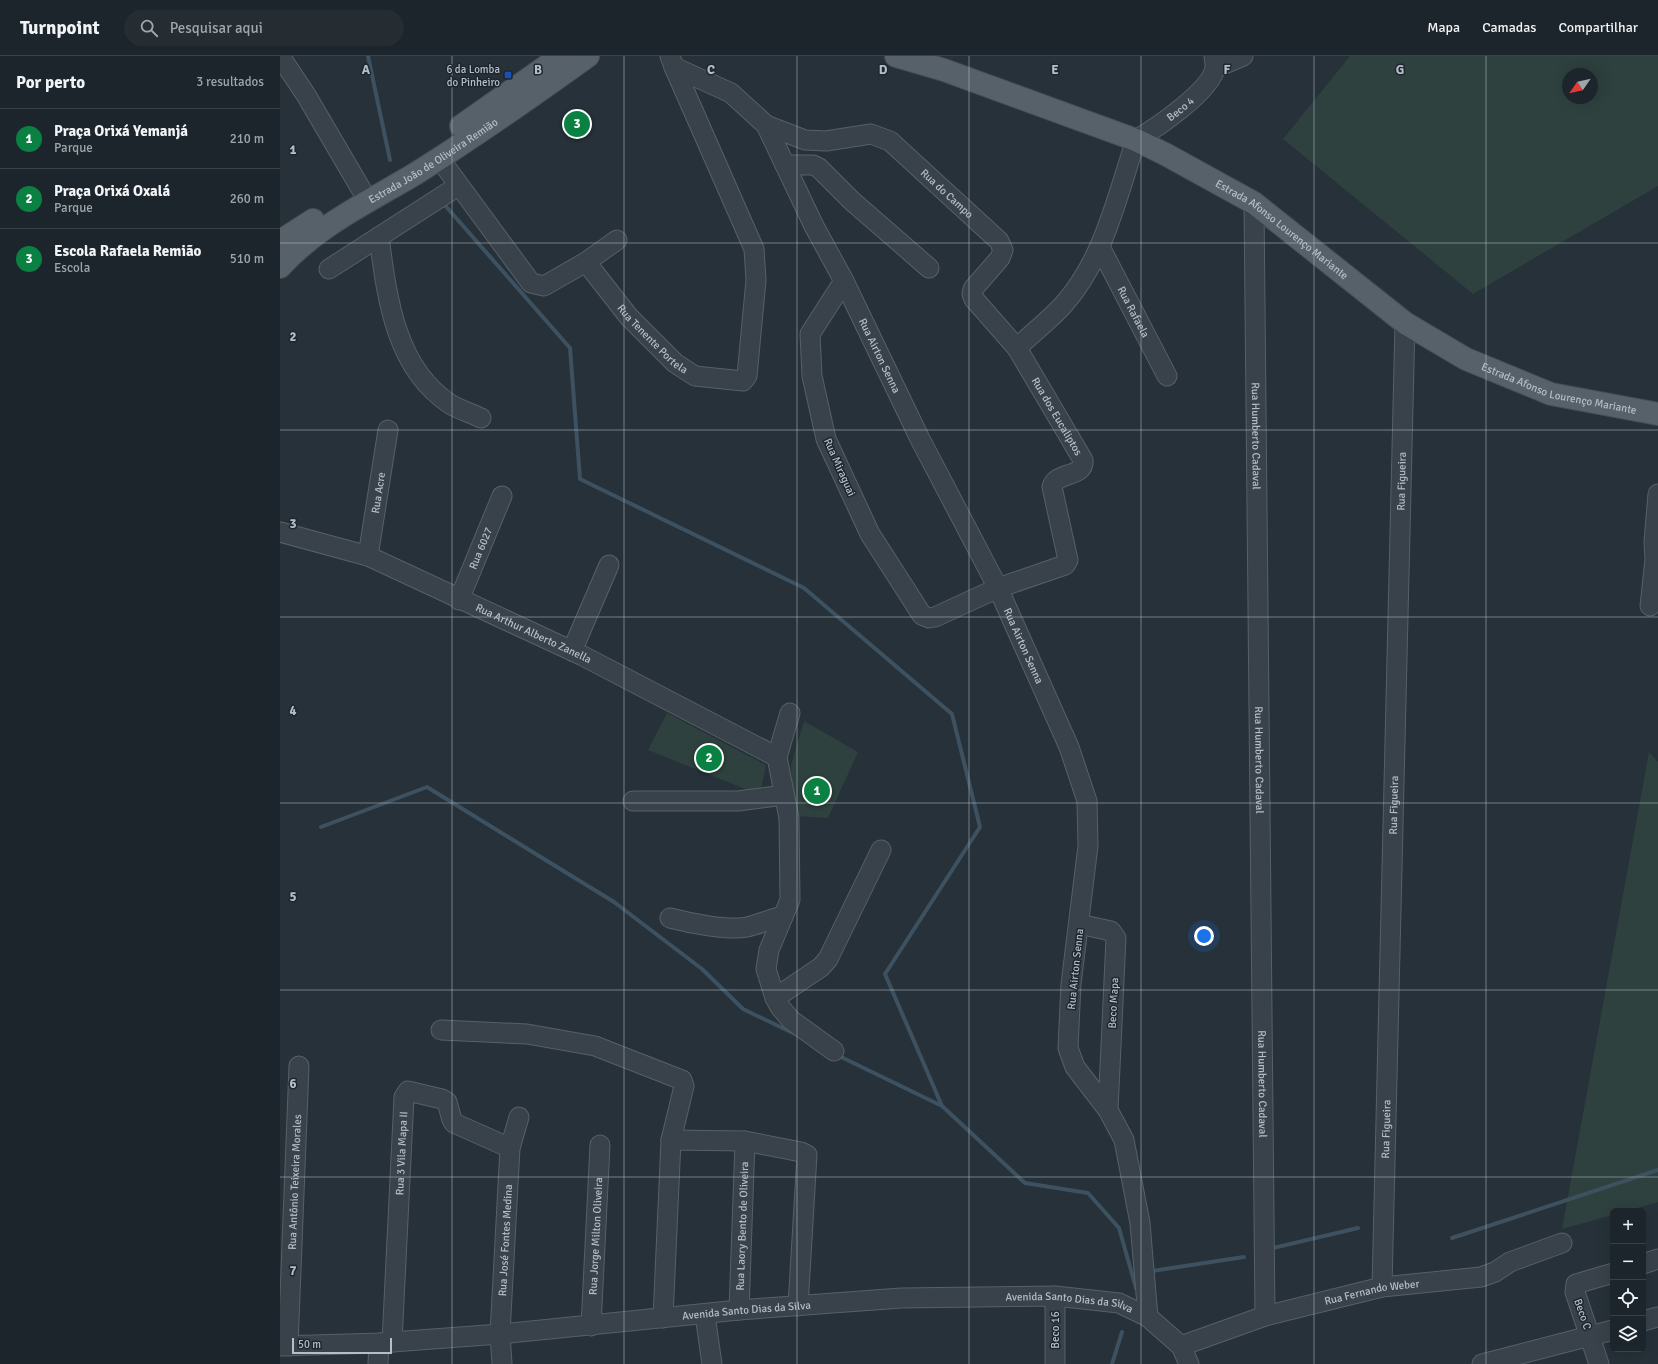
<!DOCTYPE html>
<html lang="pt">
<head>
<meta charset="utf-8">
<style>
	body { margin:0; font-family:Signika,sans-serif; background:#252d33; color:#f1f3f6 }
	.controls { position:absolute; right:12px; bottom:12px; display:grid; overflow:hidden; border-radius:6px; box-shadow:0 4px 16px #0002 }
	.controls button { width:36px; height:36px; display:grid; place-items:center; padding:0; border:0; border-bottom:1px solid #3a4247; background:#1c252b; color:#f1f3f6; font:20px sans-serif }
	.compass { position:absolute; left:1282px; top:12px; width:36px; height:36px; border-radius:50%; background:#1c252b; box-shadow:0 4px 16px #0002; rotate:236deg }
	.scale { position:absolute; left:12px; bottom:10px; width:100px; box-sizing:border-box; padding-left:4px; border:2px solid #b5bdc5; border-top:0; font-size:11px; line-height:14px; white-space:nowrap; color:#b5bdc5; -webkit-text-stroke:3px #1e272f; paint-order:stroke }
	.you { position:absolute; left:924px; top:880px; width:14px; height:14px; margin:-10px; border:3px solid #fff; border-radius:50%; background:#1a73e8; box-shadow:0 0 0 6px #1a73e833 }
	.badge { display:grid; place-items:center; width:26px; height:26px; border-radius:50%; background:#0b8043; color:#fff; font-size:13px; font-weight:700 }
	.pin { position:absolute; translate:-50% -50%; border:2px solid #fff; box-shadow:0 1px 4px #0006 }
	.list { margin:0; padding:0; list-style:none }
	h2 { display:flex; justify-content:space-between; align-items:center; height:52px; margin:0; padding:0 16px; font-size:17px }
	h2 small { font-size:13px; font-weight:400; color:#a0a5a9 }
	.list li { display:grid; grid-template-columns:26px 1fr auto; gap:12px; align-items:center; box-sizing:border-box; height:60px; padding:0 16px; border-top:1px solid #3a4247 }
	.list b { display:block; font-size:15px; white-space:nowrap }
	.list p { margin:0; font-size:13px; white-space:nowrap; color:#a0a5a9 }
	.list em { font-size:13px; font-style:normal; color:#a0a5a9 }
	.icon { flex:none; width:22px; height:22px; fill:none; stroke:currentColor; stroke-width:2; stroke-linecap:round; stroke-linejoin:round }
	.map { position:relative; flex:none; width:1378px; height:1308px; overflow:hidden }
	header { display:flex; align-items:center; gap:24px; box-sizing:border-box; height:56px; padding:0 20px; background:#1c252b; border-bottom:1px solid #3a4247 }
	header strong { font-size:19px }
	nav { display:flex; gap:22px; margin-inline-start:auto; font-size:14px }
	.search { width:280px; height:36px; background:#252d33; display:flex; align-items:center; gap:10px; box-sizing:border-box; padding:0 14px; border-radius:22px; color:#a0a5a9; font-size:15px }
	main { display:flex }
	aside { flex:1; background:#1c252b }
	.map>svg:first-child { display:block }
</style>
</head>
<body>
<header>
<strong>Turnpoint</strong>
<div class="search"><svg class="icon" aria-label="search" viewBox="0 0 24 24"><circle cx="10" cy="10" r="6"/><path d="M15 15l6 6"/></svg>Pesquisar aqui</div>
<nav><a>Mapa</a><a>Camadas</a><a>Compartilhar</a></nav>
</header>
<main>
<aside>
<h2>Por perto<small>3 resultados</small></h2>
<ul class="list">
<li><span class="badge">1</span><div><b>Praça Orixá Yemanjá</b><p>Parque</p></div><em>210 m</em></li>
<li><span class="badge">2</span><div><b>Praça Orixá Oxalá</b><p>Parque</p></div><em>260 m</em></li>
<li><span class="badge">3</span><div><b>Escola Rafaela Remião</b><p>Escola</p></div><em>510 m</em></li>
</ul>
</aside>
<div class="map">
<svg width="1378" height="1308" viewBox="0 0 1378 1308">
	<rect width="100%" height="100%" fill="#263139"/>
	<!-- green -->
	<path fill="#2e413e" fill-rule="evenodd" d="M1070,0H1378V130L1193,238L1003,83ZM1288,18H1312V42H1288Z
		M387,657L486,709L480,739L368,694Z
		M524,665L578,696L548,762L514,760L511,709Z
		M1369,696L1378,706V1146L1347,1155H1333V1159L1282,1173Z"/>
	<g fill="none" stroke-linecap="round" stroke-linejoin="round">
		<!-- stream -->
		<path stroke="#3d5160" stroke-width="4" d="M88,0L110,104
			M163,147L290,292L300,423L524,532L672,658L700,771L605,918L662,1050
			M41,771L147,731L334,846L422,913L463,953L517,979
			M557,999L662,1050L745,1127L808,1137L839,1172L856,1232
			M1172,1182L1378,1114
			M989,1193L1078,1172
			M872,1215L964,1201
			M832,1308L842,1276"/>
		<defs>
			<g id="minor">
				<path d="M0,0L26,39L81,133"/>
				<path id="s1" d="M390,0L394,11L451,37L486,69L534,170L564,225L640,383L718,532L789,691L807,745L808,790L791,928L788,992L795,1011L828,1054L844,1084L860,1167L868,1261"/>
				<path d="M935,12L963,0"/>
				<path id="s2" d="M486,69L525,84L546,85L591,78L610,85L719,185L723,194L720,202L693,233L692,238L694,243L737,292L803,404C805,422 776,415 772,431L788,504L785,509L718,532L655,561L649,562L642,559L590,478L546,383L532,320L530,278L564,225"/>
				<path id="s3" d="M159,102L251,227L264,230L306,206L349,261L395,307L415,320L463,325L467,320L476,224L474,193L394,11"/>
				<path d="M505,109H533L539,112L572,145L649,212"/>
				<path id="s4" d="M974,147L985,1260"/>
				<path d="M99,181C107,241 115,312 170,348C180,354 191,357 201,362"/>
				<path id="s5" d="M820,191L887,320"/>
				<path d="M306,206L337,184"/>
				<path d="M49,213L178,130"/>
				<path id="s6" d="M737,292C752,277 770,264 784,248C824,203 837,140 856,84C876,72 931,35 935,12C936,9 934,3 934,0"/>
				<path id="s7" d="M0,476L88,500L303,600L497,701"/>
				<path id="s8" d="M88,500L108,374"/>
				<path id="s9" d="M179,544L222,440"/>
				<path d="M1370,550L1375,503L1374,486L1378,438"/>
				<path d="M292,595L329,509"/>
				<path d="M510,657L497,701L509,762L510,844L489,894L486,913L495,942L500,951L511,964L554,995"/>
				<path d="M353,745H458L504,739"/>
				<path d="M390,862C409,867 448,875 467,871C479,868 491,863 503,860"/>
				<path d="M799,868L831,875L836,882L828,1054"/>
				<path d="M495,942L541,911L548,903L601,794"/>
				<path d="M161,974L247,978L315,990L402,1024L404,1030L391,1084"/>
				<path d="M1363,1208L1378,1203"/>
				<path id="s10" d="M1102,1231L1125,267"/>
				<path d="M775,1240V1308"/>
				<path id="s11" d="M459,1254L465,1085"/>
				<path d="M425,1259L432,1308"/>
				<path d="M383,1262L391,1084L465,1085L521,1096L527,1099L518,1250"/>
				<path d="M1363,1265L1378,1261"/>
				<path id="s12" d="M311,1270L320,1089"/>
				<path id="s13" d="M112,1286L124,1041L128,1035L162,1043L167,1046L172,1064L174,1067L230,1092"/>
				<path id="s14" d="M0,1290L99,1287L220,1278L459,1254L621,1242L775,1240L839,1247L868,1261L901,1290L909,1308"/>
				<path id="s15" d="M8,1290L19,1010"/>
				<path id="s16" d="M901,1290L985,1260L1102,1231L1201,1221L1215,1216L1230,1206L1282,1187"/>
				<path d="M98,1308L99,1287"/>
				<path id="s17" d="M222,1308L220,1278L230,1092L239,1061"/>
				<path d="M1202,1308L1333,1274"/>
				<path d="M1319,1308L1295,1236L1296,1228L1333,1217"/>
			</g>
			<g id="major">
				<path id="s18" d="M616,0L664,14L856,84L885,98L974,147L1125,267L1186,303L1271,338L1378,358"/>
				<path d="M181,70L281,0"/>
				<path d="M0,188L5,182L33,164"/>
				<path id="s19" d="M0,211C37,170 88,146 135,118C194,81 251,41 308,0"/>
			</g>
		</defs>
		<!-- minor casing -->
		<use href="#minor" stroke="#576068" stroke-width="21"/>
		<!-- major casing -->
		<use href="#major" stroke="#454e56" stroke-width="24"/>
		<!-- minor -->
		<use href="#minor" stroke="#39424a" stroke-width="19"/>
		<!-- major -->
		<use href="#major" stroke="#57616a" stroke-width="22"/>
	</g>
	<!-- grid -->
	<path fill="none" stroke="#b5bdc5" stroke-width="1" stroke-opacity="0.55" d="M172,0V1308M344,0V1308M517,0V1308M689,0V1308M861,0V1308M1034,0V1308M1206,0V1308M0,187H1378M0,374H1378M0,561H1378M0,747H1378M0,934H1378M0,1121H1378"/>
	<!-- markers -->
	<rect fill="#1a4fb4" stroke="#1e272f" stroke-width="1.5" x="224" y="15" width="8" height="8" rx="2"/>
	<g text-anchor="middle" stroke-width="3" stroke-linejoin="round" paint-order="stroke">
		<!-- poi labels -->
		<g font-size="11" fill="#b5bdc5" stroke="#1e272f" text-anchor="end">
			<text x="220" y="17">6 da Lomba<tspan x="220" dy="13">do Pinheiro</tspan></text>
		</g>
		<!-- street labels -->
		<g font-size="11" fill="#b5bdc5" stroke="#1e272f">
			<text dy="4" stroke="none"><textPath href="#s6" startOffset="299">Beco 4</textPath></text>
			<text dy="4" stroke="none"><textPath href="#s19" startOffset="187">Estrada João de Oliveira Remião</textPath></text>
			<text dy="4" stroke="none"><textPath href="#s2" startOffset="206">Rua do Campo</textPath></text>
			<text dy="4" stroke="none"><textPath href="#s18" startOffset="426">Estrada Afonso Lourenço Mariante</textPath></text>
			<text dy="4" stroke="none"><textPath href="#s5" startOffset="73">Rua Rafaela</textPath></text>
			<text dy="4" stroke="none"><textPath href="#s3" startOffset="319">Rua Tenente Portela</textPath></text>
			<text dy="4" stroke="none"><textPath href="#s1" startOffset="379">Rua Airton Senna</textPath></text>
			<text dy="4" stroke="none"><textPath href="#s18" startOffset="750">Estrada Afonso Lourenço Mariante</textPath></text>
			<text dy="4" stroke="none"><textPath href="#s2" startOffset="491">Rua dos Eucaliptos</textPath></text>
			<text dy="4" stroke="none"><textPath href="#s4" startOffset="233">Rua Humberto Cadaval</textPath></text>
			<text transform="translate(560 411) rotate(66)" y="4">Rua Miraguai</text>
			<text dy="4" stroke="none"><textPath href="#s10" startOffset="806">Rua Figueira</textPath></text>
			<text dy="4" stroke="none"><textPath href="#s8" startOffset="64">Rua Acre</textPath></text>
			<text dy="4" stroke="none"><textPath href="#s9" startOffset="56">Rua 6027</textPath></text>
			<text dy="4" stroke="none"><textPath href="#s7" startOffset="274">Rua Arthur Alberto Zanella</textPath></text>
			<text dy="4" stroke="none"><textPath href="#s1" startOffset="703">Rua Airton Senna</textPath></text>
			<text dy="4" stroke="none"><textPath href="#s4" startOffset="557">Rua Humberto Cadaval</textPath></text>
			<text dy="4" stroke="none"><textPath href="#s10" startOffset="482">Rua Figueira</textPath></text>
			<text transform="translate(795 913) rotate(-84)" y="4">Rua Airton Senna</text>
			<text transform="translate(833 947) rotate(-87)" y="4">Beco Mapa</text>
			<text dy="4" stroke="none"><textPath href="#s4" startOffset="881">Rua Humberto Cadaval</textPath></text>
			<text dy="4" stroke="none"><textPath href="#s10" startOffset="158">Rua Figueira</textPath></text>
			<text dy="4" stroke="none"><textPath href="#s13" startOffset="189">Rua 3 Vila Mapa II</textPath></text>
			<text dy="4" stroke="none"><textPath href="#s15" startOffset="164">Rua Antônio Teixeira Morales</textPath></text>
			<text dy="4" stroke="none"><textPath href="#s11" startOffset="84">Rua Laory Bento de Oliveira</textPath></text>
			<text dy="4" stroke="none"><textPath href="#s12" startOffset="90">Rua Jorge Milton Oliveira</textPath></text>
			<text dy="4" stroke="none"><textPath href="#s17" startOffset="124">Rua José Fontes Medina</textPath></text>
			<text dy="4" stroke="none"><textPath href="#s16" startOffset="199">Rua Fernando Weber</textPath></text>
			<text dy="4" stroke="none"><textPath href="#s14" startOffset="792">Avenida Santo Dias da Silva</textPath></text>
			<text dy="4" stroke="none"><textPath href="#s14" startOffset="468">Avenida Santo Dias da Silva</textPath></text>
			<text transform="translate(1303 1258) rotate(71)" y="4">Beco C</text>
			<text transform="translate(775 1274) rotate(-90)" y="4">Beco 16</text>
		</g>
	</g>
	<g font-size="13" text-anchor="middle" font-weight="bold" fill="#b5bdc5" stroke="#1e272f" stroke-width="3" stroke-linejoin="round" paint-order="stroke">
		<text x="86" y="18">A</text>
		<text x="258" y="18">B</text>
		<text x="431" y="18">C</text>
		<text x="603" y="18">D</text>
		<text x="775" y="18">E</text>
		<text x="947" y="18">F</text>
		<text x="1120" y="18">G</text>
		<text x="13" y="98">1</text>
		<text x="13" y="285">2</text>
		<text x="13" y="472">3</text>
		<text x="13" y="659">4</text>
		<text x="13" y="845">5</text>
		<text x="13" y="1032">6</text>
		<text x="13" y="1219">7</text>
	</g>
</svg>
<div class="controls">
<button>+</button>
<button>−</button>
<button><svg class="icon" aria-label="locate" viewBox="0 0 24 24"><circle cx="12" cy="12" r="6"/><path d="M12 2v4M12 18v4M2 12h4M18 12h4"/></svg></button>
<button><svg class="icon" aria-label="layers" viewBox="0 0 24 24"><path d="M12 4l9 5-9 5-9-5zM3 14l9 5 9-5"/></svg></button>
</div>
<svg class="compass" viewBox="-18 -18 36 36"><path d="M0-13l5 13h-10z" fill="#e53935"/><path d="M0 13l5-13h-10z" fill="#a0a5a9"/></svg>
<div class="scale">50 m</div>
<div class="you"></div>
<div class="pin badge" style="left:537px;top:735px">1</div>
<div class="pin badge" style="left:429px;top:702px">2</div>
<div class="pin badge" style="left:297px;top:68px">3</div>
</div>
</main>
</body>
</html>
